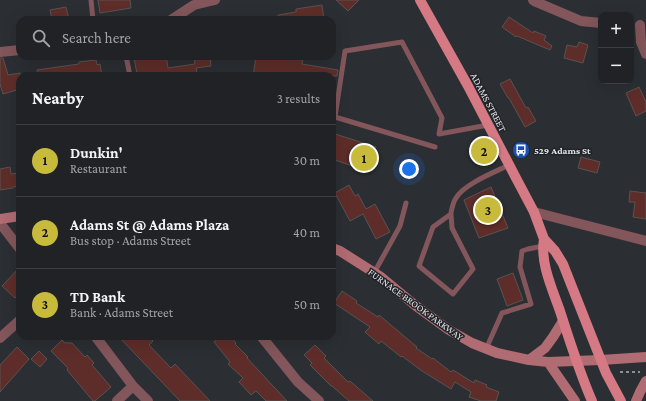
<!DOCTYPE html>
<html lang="en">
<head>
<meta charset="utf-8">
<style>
	body { margin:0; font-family:"Crimson Pro",serif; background:#282a2e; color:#f1f3f6 }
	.controls { position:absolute; right:12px; top:12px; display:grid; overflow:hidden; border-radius:8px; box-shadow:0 4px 16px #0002 }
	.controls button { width:36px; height:36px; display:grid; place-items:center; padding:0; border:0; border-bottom:1px solid #3d3f43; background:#202226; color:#f1f3f6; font:20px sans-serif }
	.you { position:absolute; left:409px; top:169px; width:14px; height:14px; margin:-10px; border:3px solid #fff; border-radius:50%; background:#1a73e8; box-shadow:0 0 0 6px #1a73e833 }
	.badge { display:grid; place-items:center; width:26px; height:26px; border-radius:50%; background:#c8bb3b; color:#111; font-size:13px; font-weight:700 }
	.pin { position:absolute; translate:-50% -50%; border:2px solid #fff; box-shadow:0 1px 4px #0006 }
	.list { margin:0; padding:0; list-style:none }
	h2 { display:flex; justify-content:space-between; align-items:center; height:52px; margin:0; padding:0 16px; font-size:17px }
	h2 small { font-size:13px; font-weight:400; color:#a2a4a7 }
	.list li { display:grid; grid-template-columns:26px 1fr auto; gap:12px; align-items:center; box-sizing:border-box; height:72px; padding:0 16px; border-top:1px solid #3d3f43 }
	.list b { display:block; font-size:15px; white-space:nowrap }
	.list p { margin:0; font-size:13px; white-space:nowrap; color:#a2a4a7 }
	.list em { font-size:13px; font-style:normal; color:#a2a4a7 }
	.icon { flex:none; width:22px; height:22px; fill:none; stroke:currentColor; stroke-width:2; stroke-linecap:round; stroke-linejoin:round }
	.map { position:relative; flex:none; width:646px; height:401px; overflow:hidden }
	.search { position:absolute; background:#202226; box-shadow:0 4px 16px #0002; left:16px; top:16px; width:320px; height:44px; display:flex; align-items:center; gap:10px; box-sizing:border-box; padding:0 14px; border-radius:12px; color:#a2a4a7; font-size:15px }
	.panel { position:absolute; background:#202226; box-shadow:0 4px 16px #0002; left:16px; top:72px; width:320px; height:268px; border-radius:12px }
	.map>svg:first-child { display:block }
</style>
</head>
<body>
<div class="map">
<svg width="646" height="401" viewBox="0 0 646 401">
	<rect width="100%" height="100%" fill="#2b2e32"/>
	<!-- building -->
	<path fill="#5e2d29" stroke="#595352" d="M98,0H130L131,8L100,13Z
		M336,0H359L348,11Z
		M322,5L324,20H279L278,15L296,12V9Z
		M66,7L69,20H52L50,10Z
		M509,17L533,33L534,31L546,36L544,40L552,46L550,50L517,36L516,37L502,27Z
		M579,42L588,45L583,63L564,58L567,45L577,47Z
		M149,56H166L168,68L195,64L194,56H210L211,66L196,68L198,76H148V73L137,74L134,58Z
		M260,56H303L302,64L338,70L337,76H253L256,57Z
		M0,58H3L8,75L20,73V89L3,94L0,84Z
		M96,60L97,65L100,64L102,76H38L37,70L79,64V62Z
		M510,79L526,108L528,107L536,121L525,127L509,98H508L500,84Z
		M639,87L646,102V111L636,116L626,93Z
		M332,133L376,147L367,171L332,159Z
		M581,157L600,162L597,173L578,168Z
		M10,167L11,174L20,173V186L13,187V188L0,190V169Z
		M349,185L355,196L358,194L366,209L375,204L390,232L376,239L363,214L350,221L335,193Z
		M491,187L508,228L479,238L464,200Z
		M630,191L646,193V219L633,217L635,202H629Z
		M20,267V292L15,298L2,286Z
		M513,273L523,300L507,306L497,279Z
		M342,291L357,301L356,303L378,317L379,315L417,347L416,348L432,359L433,358L451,372L453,370L474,383L475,380L487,385L486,387L499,392L496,401H481L469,397L471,392L455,382L451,389L422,371L402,356L401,357L381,341L379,344L365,332L370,327L334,303Z
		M118,336H148L153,341L149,345L171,368L175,364L210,401H180Z
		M221,336H230L236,343L235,344L248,357L247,358L287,401H266L256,391L251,395L239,382L243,378L228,364L230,362L214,342Z
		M62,340L65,343H72L85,357L87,355L94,363L92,365L111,387L95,401H93L67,370L68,368L51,351Z
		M315,345L326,356L324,358L348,382L350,381L373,401H349L332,386H331L310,365L312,363L304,355Z
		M17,347L29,359L0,392V365Z
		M39,351L47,359L40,367L31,359Z"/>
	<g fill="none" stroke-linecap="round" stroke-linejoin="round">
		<!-- path -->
		<path stroke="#8c8e92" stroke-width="2" stroke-dasharray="3 3" stroke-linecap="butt" d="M620,372H640"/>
		<!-- lane -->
		<path stroke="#82565a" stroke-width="5" d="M91,0L93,20
			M126,56L130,76
			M435,147L335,117L345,51L402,42L442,118L439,134L488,125
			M451,214L433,227L419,266L453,294L473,269L452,228L451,214V213C452,208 453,202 456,198C464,184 495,172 509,165
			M374,273L400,226L406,203
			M486,349L502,313L531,304L520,267L522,251L528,249L543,246"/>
		<!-- street -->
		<path stroke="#82565a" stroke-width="10" d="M533,0L536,2L581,21L601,23
			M171,20L194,5L215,0
			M640,25L641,42L646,54
			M0,52L20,50
			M534,212L646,241
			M0,223L20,249
			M95,336L133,386L148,401
			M261,336L298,382L319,401
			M0,338L20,320
			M117,401L133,386"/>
		<!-- secondary -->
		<path stroke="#b16b72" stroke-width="10" d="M0,219L20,216
			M332,248L340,251L381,277L416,306L449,330L472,343L497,353L529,360L548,362L601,360L646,357
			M529,360L545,348L553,337L563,321
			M548,362L575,401
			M636,401L640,392L646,381"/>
		<!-- primary -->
		<path stroke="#d57a85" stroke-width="10" d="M420,0L468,86L516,178L534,212L544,239L555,251L563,264L606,373L621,401
			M544,239C540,263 552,288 560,311C570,342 579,371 592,401"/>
	</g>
	<!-- icons -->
	<defs>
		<symbol id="bus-disc" viewBox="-11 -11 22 22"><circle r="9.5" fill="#1a4fb4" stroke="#212428"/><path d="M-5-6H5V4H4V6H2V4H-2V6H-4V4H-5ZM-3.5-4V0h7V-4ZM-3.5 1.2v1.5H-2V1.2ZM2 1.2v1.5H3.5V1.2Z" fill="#fff"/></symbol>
	</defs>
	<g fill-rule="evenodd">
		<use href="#bus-disc" x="511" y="140" width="20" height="20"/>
	</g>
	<g text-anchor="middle" stroke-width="3" stroke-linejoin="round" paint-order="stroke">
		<!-- street labels -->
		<g font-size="10" fill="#e2e4e7" stroke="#212428">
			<text transform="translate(489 102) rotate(62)" y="4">ADAMS STREET</text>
			<text transform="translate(416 304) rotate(36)" y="4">FURNACE BROOK PARKWAY</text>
		</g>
		<!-- poi labels -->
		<g font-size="10" font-weight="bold" fill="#e2e4e7" stroke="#212428" text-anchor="start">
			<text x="534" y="154">529 Adams St</text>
		</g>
	</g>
</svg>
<div class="controls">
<button>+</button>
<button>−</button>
</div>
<div class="you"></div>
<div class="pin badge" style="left:364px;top:158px">1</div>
<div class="pin badge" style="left:484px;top:151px">2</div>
<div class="pin badge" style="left:488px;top:210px">3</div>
<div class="search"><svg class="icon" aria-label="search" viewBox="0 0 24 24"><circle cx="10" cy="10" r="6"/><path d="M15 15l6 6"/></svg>Search here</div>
<section class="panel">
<h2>Nearby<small>3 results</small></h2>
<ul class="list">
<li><span class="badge">1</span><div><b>Dunkin'</b><p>Restaurant</p></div><em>30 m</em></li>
<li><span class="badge">2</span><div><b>Adams St @ Adams Plaza</b><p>Bus stop · Adams Street</p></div><em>40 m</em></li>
<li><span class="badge">3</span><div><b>TD Bank</b><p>Bank · Adams Street</p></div><em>50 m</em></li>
</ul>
</section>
</div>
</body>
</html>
